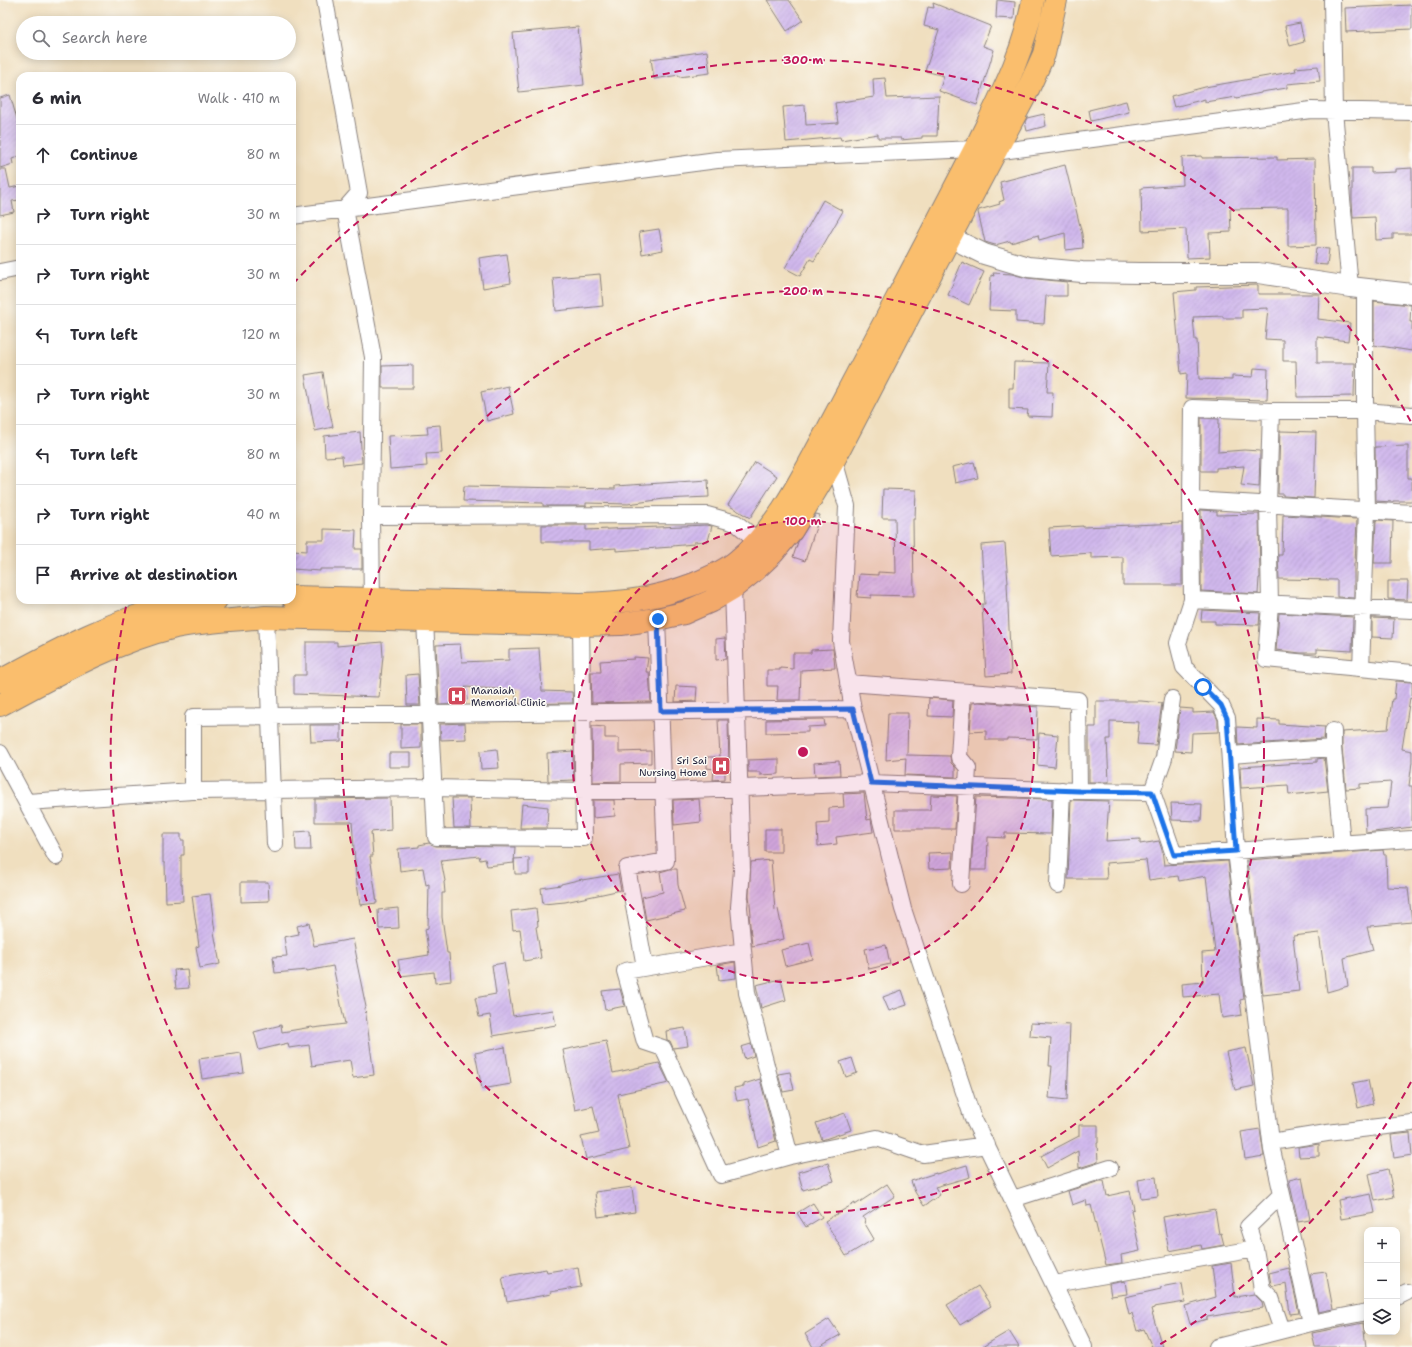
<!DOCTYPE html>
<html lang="en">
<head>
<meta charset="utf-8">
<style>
	body { margin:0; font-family:"Shantell Sans",sans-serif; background:#f2f2f3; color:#2b2b33 }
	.controls { position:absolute; right:12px; bottom:12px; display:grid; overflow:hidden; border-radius:8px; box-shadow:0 2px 10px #0003 }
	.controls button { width:36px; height:36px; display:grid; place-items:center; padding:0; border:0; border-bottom:1px solid #e1e1e2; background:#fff; color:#2b2b33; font:20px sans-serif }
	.stop { position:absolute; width:12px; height:12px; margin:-9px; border:3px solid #1a73e8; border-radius:50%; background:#fff }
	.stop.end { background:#1a73e8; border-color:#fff; box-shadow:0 1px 4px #0008 }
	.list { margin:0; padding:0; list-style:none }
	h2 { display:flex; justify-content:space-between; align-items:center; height:52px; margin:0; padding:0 16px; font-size:17px }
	h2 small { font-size:13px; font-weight:400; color:#7c7c81 }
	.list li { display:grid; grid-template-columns:26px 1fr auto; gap:12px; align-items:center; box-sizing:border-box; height:60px; padding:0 16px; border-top:1px solid #e1e1e2 }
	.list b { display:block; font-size:15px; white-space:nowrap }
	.list em { font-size:13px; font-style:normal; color:#7c7c81 }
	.icon { flex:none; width:22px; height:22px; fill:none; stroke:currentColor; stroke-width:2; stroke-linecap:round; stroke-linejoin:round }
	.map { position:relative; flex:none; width:1412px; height:1347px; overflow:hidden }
	.search { position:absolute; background:#fff; box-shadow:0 2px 10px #0003; left:16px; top:16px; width:280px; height:44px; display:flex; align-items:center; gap:10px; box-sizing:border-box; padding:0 14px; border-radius:22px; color:#7c7c81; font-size:15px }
	.panel { position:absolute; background:#fff; box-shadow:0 2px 10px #0003; left:16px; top:72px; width:280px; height:532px; border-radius:12px }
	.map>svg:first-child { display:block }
</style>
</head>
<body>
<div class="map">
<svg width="1412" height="1347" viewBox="0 0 1412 1347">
	<defs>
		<pattern id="building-hatch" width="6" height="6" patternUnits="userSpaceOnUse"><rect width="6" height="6" fill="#d0b8ec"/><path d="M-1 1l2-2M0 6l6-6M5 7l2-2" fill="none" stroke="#b29ecb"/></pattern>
	</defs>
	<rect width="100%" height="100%" fill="#fdfcf7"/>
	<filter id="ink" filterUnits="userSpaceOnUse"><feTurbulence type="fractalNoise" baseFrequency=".025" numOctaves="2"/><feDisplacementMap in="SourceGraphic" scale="8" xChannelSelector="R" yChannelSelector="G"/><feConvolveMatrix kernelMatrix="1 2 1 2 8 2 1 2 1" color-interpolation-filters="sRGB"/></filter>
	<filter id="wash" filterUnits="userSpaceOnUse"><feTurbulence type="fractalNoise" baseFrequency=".012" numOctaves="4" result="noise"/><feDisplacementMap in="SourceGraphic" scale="16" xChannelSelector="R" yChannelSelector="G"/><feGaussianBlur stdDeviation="0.9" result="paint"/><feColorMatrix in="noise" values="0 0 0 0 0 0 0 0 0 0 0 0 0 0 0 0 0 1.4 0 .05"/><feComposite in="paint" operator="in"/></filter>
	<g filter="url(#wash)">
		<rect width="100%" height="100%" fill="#f0dfbf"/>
		<g id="blocks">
			<!-- building -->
			<path fill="url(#building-hatch)" d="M767,0H789L803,20L787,31Z
				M997,0L1015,2L1014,19L996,18Z
				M933,3L991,26L983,46L994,50L977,105L939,91L944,76L925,71L939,30L924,26L928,7L934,8Z
				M1412,5V29L1346,32L1345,8Z
				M1300,23L1304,42L1290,46L1285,26Z
				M578,27L584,85L519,92L513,33Z
				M707,51L710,73L679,77V75L654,79L651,59Z
				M1318,66L1320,81L1287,84V88L1261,92V93L1236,98V97L1205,102V99L1174,107L1171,96L1205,87L1296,71L1295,68Z
				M885,78L887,98L939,96L937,136H922V138L901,140V138H878V134L841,140L840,137L786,142L783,107L805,105L806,125L838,123L835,103L874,97L873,79Z
				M10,95L20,129V156L12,159L13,164L0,168V98Z
				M1126,101L1129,112L1091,121L1089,110Z
				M1044,114L1046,126L1027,131L1025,122L1027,118Z
				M1202,156V158L1277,157V160L1315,159L1316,245L1288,246V208L1230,209L1231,232L1209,233L1210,257L1187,258L1186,229L1142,231L1141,188L1183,185L1182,157Z
				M1065,165L1082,234L1083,248L1066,250L1065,233L1039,240L1038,235L1011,243L1010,241L995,245L985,242L978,212L979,210L1000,204L999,202L1004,200L1000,182Z
				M1352,168H1371V173L1396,172V169L1412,168V234H1393V239L1376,240L1375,217L1353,218L1352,201Z
				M0,169H6L10,188L20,186V200L12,201L14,212L0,215Z
				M823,200L843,211L814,261L810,259L800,276L785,268Z
				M659,229L663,250L642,254L639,232Z
				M1316,248L1329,249L1327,265L1314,264Z
				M507,254L511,283L483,288L479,258Z
				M962,262L984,272L969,305L948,295Z
				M993,273L1012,274L1027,278L1067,282V296H1046L1044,324L1016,322V311L989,310L991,275L994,276Z
				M600,274L603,306L556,311L553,278Z
				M1258,285V294H1319L1318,319L1350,323L1348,341L1317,337V363H1355L1354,396L1297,397L1296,361H1283V340L1265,339L1268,308L1242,309V318H1223V316L1193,317L1195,340H1197L1199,379L1232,380V376L1253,377L1254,368L1268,369L1267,400L1186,398L1187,373L1181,374L1174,292L1196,290V287Z
				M1374,301L1411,305L1410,322H1412V351L1374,345Z
				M1014,362L1049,363L1047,392H1053L1052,417L1027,416L1028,410L1009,409V388H1013Z
				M413,365V388H382V366Z
				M323,372L328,408H329L333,427L315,431L305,375Z
				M508,386L514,414L487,421L481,392Z
				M1201,418L1219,419L1218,452L1244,450L1260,451L1259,487L1241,485L1244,466L1216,468V471H1201Z
				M440,425L442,453L426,454L427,466L390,469L388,436L428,434L427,426Z
				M1280,431L1316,432L1314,498L1283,496V494H1278Z
				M360,432L362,463L343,465L342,456L325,457L324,436Z
				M1408,446V478H1412V501H1393V502L1376,501L1375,447Z
				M755,462L777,476L750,518L728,505Z
				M974,462L978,478L955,483L952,467Z
				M708,480L709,497L664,499L628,504L586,503V506H543V503L463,501L464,486L615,489V486Z
				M883,489L916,490L915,519H913L914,596L871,595V598L857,597L859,574L878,575V572L896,573L895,518H882Z
				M1201,510L1217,511V515L1259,514L1260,578H1259L1258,594L1201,591Z
				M816,514L820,515L805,561L793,557L798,542Z
				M1283,515L1357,519L1355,563H1354V598L1337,597V580L1279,579L1278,555H1282Z
				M1376,520L1393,521L1392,563H1374Z
				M1182,523V585H1123V557L1091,558V553L1051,556L1049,528L1083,526V527Z
				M542,525H586V530L707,525L712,526L708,541L694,542V544L672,546V547L616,551V548L589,550V542H542Z
				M324,529L356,530L355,549H362V569H320V571L292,569V550L307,551V540H324Z
				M1005,543L1008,583H1007L1011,674L986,676L982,604H985L981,545Z
				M1388,581H1408L1407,600L1388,599Z
				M1202,610L1260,613L1259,625L1215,624V621H1201Z
				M1279,613L1353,617L1352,651L1317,649V653H1300L1276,650Z
				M1372,618L1394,619L1393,638L1372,637Z
				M725,638L726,659L716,660V639Z
				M306,642H337V646L382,642L383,656L379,697L294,694V675H306Z
				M460,644L462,662L509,660V649L539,648L542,691L572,692L573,703L515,704L516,691L496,689L465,687L467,700H465V704L439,705L436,645Z
				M833,649L835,668L801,670L800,700H777L778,686H767V670H780V668L793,669V653H811V650Z
				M634,657L648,658L646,672H649L651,702L592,703L591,672H601L600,661L634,659Z
				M418,674L420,705H407L406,675Z
				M1396,681L1412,682V699L1410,698L1402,749L1412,751V762L1409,786H1412V827L1366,833L1365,809L1388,808L1391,782L1360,784V788L1346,789L1342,748V732L1388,729L1392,699H1394Z
				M676,686L697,687L696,701L675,702Z
				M929,698L953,700L952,717L928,716Z
				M1096,701H1141L1162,703L1156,745L1137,744L1139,722L1110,721V739H1107L1109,782H1089V727H1096Z
				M979,702L1038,707L1037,739L1007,738V740H986V731L970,732L972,703Z
				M1180,708L1193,709V713L1214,712L1218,720V732L1192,733L1191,752L1175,751Z
				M888,713H908L907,755L950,756L951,763L955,767V777L905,775L906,758L886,760Z
				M824,719L825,726L808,727V732L766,733V720Z
				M1257,719L1279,720V724L1325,727L1324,739L1238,745L1237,727L1257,728Z
				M718,720H728L729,771H725V779L713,780L714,769L707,768V757H720Z
				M465,723L466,739L441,740L440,724Z
				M401,724H421V748L401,749Z
				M310,725H341V741L311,742Z
				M592,726L605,727V738H619V752L651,751V763L621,764V781L593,782Z
				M1039,733L1058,735L1055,767L1037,765Z
				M497,749L499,768L481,769L480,751Z
				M573,751L574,780L548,781L547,753Z
				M389,753H411V767H389Z
				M1324,758L1328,791L1289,795L1288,785L1241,788L1240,767L1317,762V759Z
				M779,759V774L760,775V772H748V760Z
				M839,761L840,775L815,776L814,763Z
				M864,793L867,820L871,819L873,832L836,837L837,844L818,846L817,824L829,823V808L844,807L843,794Z
				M931,795L957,796L955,829H895V810H930Z
				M976,797L1052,799L1051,834L1005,833V838L988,837L987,870H971Z
				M390,798L391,830L371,832L373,856H370L377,903L360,905L356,876L352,822H315V799Z
				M452,798H470L471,828H454Z
				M699,799L701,822L674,825L673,800Z
				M593,800H614L615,816L593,818Z
				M1071,800L1109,801L1106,841L1140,839V844L1159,841L1162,850L1164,865L1228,861L1244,999L1240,1000L1242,1015L1222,1018L1219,994L1183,997L1182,984L1203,982L1202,953L1215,952L1206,876L1179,881L1178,876L1149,880L1146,860L1106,863L1107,879H1068Z
				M1171,803L1202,804L1201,821L1172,820Z
				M522,804L548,807L547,828H520Z
				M765,829H781V852H765Z
				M310,831L311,850H296L295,832Z
				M163,834H181V840H184V855H181V884H182L183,901L166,902L165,863H163Z
				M429,843L436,846L515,847L514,863L487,866L485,859L480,860L479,856L441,860L445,881L444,882L445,893H442V917L447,953H449L451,981L435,983L434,972L401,976L398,960L429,955L425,929L428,928L429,884L426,885L423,868L400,871L398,849L419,847V845Z
				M1383,850L1384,855H1386L1387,887L1408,888L1412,922L1371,926V927H1367L1373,950L1344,958L1348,986L1327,992L1319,933L1293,936L1299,991L1263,995L1247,860Z
				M953,852L952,868L929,869L928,853Z
				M529,858V874H515L514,859Z
				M771,860L775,910L778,909L784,939L752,946L749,915H751L749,895L751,862Z
				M670,869H677L678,885L685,911L646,920L642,897L663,892L660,872Z
				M618,874L621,890L565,902L543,904L541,888L561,885V884L582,879V880Z
				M241,882H268L269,901L241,902Z
				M210,894L215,932H214L220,964L200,968L196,947L199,946L192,896Z
				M398,908L399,928L379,929L378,910Z
				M536,908L538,926L536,927L541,958L524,961L520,929L513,930L511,911Z
				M309,923L314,946L353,939L357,959H356L366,1007L365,1008L374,1075L353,1078L350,1060L312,1066L309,1045L289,1048L288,1043L259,1050L254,1032L281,1025L282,1032L312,1027L313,1028L345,1024L333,966L307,971V970L275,973L273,957L287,956L284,937L299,934L297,926Z
				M809,943L813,959L785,966L781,950Z
				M886,945L890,964L869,969L865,949Z
				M735,962L736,978L719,980L717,965Z
				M504,963L513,1016L553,1010L556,1025L493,1036L490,1015L479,1017L475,998L496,994L492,965Z
				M187,969L189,988L176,989L174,970Z
				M781,979L786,1000L761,1008L756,985Z
				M620,989L625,1006L605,1010L602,991Z
				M902,990L907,1005L889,1011L883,997Z
				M1031,1023L1070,1025L1067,1100L1049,1098L1052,1066H1049L1051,1038L1030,1036Z
				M685,1028L688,1046L673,1048L670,1041L667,1040L666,1031Z
				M606,1041L613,1073L659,1063L669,1083L618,1094L629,1149L586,1159L581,1137L599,1133L593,1106L575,1110L563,1050Z
				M751,1044L754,1056L745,1059L741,1047Z
				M505,1047L511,1084L482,1089L475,1053Z
				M1246,1048L1254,1086L1235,1090L1226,1052Z
				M241,1053L244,1073L202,1079L199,1059Z
				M852,1058L857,1073L846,1077L840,1062Z
				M790,1072L794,1090L783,1092L778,1074Z
				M760,1079L776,1141L758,1147L748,1099L737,1101L734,1088L744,1086V1084Z
				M1368,1080L1373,1104L1358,1108L1353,1083Z
				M845,1113L851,1130L822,1140L816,1123Z
				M1079,1125H1098V1143H1097L1098,1162L1079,1168L1078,1151L1047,1168L1041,1156L1079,1136Z
				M1260,1129L1264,1156L1245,1159L1241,1132Z
				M1410,1133L1412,1155L1394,1158L1391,1135Z
				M1319,1144V1156L1299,1157L1298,1147Z
				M828,1163L834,1181L803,1190L798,1172Z
				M967,1165L970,1177L935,1187L940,1195L924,1206L915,1192L911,1181L936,1173V1174Z
				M1388,1169L1394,1197L1375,1201L1369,1174Z
				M1156,1177L1158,1196L1141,1198L1138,1180Z
				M1302,1177L1310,1220L1298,1222L1289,1180Z
				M1100,1181H1104L1107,1196L1130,1191L1134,1209L1131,1210L1140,1251L1121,1255L1122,1263L1106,1265L1091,1205L1087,1206L1086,1200L1072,1205L1068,1191Z
				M887,1184L895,1196L863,1217L865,1221L864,1222L874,1239L846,1256L825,1221L855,1203V1205Z
				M632,1187L635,1212L598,1217L595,1192Z
				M1371,1194L1375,1213L1341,1219L1338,1200Z
				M813,1203L822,1217L806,1227L797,1213Z
				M1215,1209L1219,1234L1221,1233L1224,1245L1202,1249L1201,1245L1169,1251L1163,1217L1185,1213V1214Z
				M1231,1263L1235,1297L1254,1294L1262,1302L1263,1308L1207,1317V1319L1190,1324L1185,1306L1216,1297L1212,1266Z
				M578,1267L581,1287L550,1292L551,1294L507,1302L502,1277L546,1269L547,1272Z
				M1289,1268L1299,1313L1290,1314L1286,1283L1273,1286L1271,1284L1269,1273Z
				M1326,1272L1333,1309L1318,1312L1310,1274Z
				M1125,1281L1127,1294L1111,1296L1109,1284Z
				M1182,1283L1185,1302L1154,1307V1308L1151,1309L1162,1347H1152L1144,1329L1137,1331L1132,1313L1129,1314L1125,1297L1161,1289L1160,1287Z
				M978,1286L991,1306L960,1325L947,1305Z
				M829,1319L840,1335L819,1347H813L805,1334Z
				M1363,1323L1366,1347H1315L1312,1333Z
				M1009,1331L1019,1347H982Z"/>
		</g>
	</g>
	<g filter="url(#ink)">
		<use href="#blocks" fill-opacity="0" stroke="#89807d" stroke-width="1"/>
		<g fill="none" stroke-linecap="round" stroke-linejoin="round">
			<defs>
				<path id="minor" d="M325,0L359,193L345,209L373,357L371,516L372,609
					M1332,0L1334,111L1350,287
					M995,152L1311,110L1412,112
					M292,216L717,160L975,149
					M0,272L20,268
					M1365,288V411L1412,415
					M1271,411H1365L1367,510L1361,668
					M834,460L847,506L841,641L853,709L903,909L972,1116L1084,1347
					M1191,500L1412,513
					M371,516L707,515L736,523L758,541
					M733,588L742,870L739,907L747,993L790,1156
					M1192,600L1412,610
					M266,617L275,844
					M425,621L436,837L584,838L581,625
					M848,683L1078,700L1079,791
					M1172,699L1164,758L1152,792L1174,855L1412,839
					M1333,731V748L1342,843
					M0,753L56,857
					M1230,755L1333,748
					M193,791V717L853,709
					M27,802L193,791L433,788L584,791H664L871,783L1079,791L1152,792
					M961,884L968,768L959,757L963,692
					M1058,885L1062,790
					M743,951L625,971L645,1042L663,1048L721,1175L790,1156L877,1138L923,1154L987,1145
					M645,967L627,868L666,861L657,619
					M1271,1142L1327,1133L1412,1123
					M1013,1199L1110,1168
					M1054,1284L1255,1249
					M1397,1297L1407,1292
					M1311,1323L1272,1150L1236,851L1227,718L1221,705L1184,667L1178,643L1192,600L1191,500L1192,408L1271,411L1268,505L1270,604L1266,659L1412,673
					M1282,1330L1271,1298L1262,1289L1255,1249L1248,1227L1282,1194
					M1217,1347L1311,1323L1367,1312"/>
				<path id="tertiary" d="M935,230L984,254L1028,267L1082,272L1139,273H1258L1350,287L1412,294"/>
				<path id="trunk" d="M292,597L580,604C622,603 655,599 694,584C709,578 725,571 737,561C779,527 803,475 828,429C850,387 872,345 894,304C923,249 952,194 980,139C1002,94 1025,50 1033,0
					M0,681C53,653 106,623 164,608C181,603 199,602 216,600
					M0,705C56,675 113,642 175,627C205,621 236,620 266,617L581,625L621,624L657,619L684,613L711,601L733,588L754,571L773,553L792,530L834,460L950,237L1025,96L1044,54L1056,0"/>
			</defs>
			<!-- minor casing -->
			<use href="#minor" stroke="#89807d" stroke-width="18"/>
			<!-- tertiary casing -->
			<use href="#tertiary" stroke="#89807d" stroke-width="22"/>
			<!-- trunk casing -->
			<use href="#trunk" stroke="#89807d" stroke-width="24"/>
			<!-- minor -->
			<use href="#minor" stroke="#fff" stroke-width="16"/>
			<!-- tertiary -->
			<use href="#tertiary" stroke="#fff" stroke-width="20"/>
			<!-- trunk -->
			<use href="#trunk" stroke="#fabe6d" stroke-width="22"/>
		</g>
	</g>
	<g fill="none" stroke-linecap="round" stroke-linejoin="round" filter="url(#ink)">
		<!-- route -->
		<path stroke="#1a73e8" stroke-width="5" d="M658,619L661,711L853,709L871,783L1079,791L1152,792L1174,855L1236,851L1227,718L1221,705L1203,687"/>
	</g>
	<!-- distance rings -->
	<circle cx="803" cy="752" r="231" fill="#c2185b" fill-opacity=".12"/>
	<g fill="none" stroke="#c2185b" stroke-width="2" stroke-dasharray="7 5">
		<circle cx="803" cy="752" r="231"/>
		<circle cx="803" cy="752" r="461"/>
		<path d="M1411 1082A692 692 0 0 1 1159 1345M447 1345A692 692 0 0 1 127 602M293 284A692 692 0 0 1 1411 422"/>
	</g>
	<!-- icons -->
	<defs>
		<symbol id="hospital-square" viewBox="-11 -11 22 22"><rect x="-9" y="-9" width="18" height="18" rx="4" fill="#d1495b" stroke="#fdfcf7"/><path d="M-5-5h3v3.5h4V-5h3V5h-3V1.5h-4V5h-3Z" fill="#fff"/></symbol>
	</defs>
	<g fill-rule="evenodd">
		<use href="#hospital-square" x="446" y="685" width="22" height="22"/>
		<use href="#hospital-square" x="710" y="755" width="22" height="22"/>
	</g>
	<g text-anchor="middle" stroke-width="3" stroke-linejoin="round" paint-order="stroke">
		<!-- poi labels -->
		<g font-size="10" fill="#22223b" stroke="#fdfcf7" text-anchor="start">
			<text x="471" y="694">Manaiah<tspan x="471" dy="12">Memorial Clinic</tspan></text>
			<text x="707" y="764" text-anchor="end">Sri Sai<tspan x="707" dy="12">Nursing Home</tspan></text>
		</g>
	</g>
	<circle cx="803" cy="752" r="6" fill="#c2185b" stroke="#fdfcf7" stroke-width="2"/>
	<g font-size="12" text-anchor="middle" font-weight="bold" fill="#c2185b" stroke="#fdfcf7" stroke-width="3" stroke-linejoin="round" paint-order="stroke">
		<text x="803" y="64">300 m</text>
		<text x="803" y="295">200 m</text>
		<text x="803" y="525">100 m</text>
	</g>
</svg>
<div class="controls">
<button>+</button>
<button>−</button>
<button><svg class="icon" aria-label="layers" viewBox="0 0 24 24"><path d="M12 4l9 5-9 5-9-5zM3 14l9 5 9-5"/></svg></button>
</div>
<div class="stop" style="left:1203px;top:687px"></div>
<div class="stop end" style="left:658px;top:619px"></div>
<div class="search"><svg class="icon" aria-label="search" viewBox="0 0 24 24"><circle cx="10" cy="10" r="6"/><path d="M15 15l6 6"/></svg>Search here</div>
<section class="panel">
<h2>6 min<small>Walk · 410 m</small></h2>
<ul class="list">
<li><svg class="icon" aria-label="ahead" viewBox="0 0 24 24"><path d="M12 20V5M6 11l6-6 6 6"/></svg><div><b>Continue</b></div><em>80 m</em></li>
<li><svg class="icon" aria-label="right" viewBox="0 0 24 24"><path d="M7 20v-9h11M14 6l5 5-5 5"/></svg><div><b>Turn right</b></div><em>30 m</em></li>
<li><svg class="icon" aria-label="right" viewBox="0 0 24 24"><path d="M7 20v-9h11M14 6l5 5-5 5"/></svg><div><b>Turn right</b></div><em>30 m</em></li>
<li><svg class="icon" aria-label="left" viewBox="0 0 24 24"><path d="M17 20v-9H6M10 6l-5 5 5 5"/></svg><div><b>Turn left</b></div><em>120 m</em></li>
<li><svg class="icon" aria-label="right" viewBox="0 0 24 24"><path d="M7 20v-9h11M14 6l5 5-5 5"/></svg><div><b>Turn right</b></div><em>30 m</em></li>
<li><svg class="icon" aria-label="left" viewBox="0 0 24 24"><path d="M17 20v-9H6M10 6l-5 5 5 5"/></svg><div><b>Turn left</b></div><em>80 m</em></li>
<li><svg class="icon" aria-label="right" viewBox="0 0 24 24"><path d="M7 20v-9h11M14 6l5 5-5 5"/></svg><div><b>Turn right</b></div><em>40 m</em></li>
<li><svg class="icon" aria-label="arrive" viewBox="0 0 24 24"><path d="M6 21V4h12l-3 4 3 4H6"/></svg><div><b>Arrive at destination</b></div></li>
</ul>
</section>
</div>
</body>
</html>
